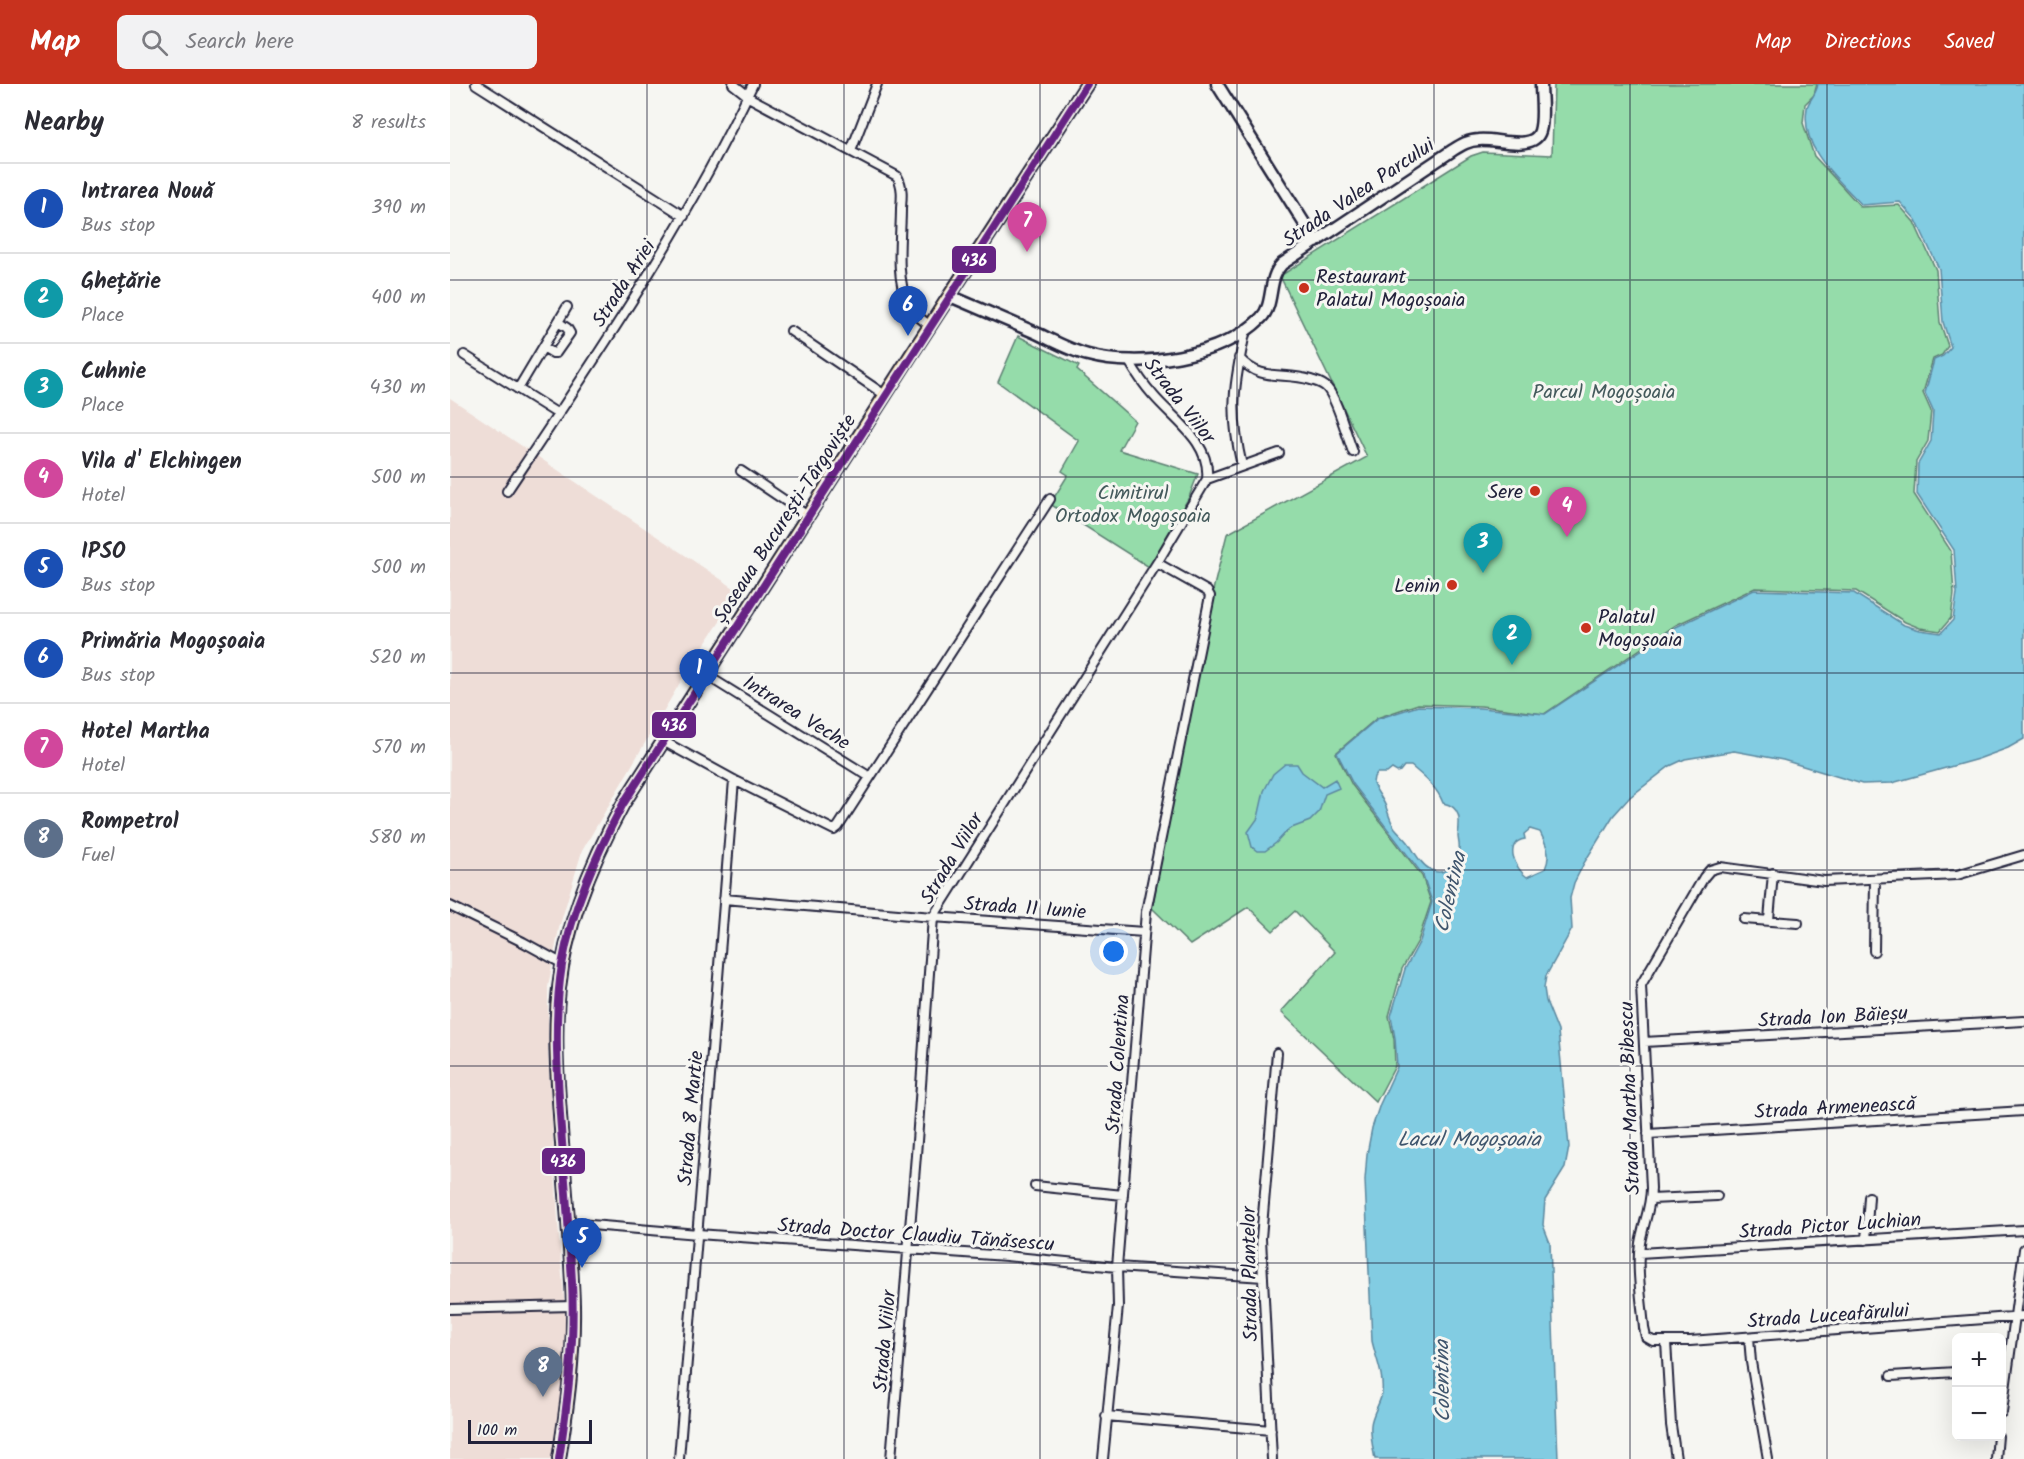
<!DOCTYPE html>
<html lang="en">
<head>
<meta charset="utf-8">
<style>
	body { margin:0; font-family:Kalam,sans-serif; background:#f2f2f3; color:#2b2b33 }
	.controls { position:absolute; right:18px; bottom:18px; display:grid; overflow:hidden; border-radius:9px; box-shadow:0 6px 24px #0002 }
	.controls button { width:54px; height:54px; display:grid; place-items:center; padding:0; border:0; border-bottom:2px solid #e1e1e2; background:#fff; color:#2b2b33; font:30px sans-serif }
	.scale { position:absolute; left:18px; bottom:15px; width:124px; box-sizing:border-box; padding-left:6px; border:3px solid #22223b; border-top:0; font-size:16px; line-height:21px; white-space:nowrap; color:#22223b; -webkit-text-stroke:4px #f6f6f2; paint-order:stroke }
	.you { position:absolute; left:664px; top:868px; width:21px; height:21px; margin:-15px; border:4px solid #fff; border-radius:50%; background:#1a73e8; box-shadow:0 0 0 9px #1a73e833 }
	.badge { display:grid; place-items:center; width:39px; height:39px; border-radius:50%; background:#c8321e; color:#fff; font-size:20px; font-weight:700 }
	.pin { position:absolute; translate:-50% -50px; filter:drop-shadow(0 2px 3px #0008) }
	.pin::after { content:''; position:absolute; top:32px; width:21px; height:18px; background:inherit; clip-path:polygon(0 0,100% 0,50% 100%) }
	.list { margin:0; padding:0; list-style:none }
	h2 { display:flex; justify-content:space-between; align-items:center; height:78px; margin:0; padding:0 24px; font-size:26px }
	h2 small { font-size:20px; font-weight:400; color:#7c7c81 }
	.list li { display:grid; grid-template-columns:39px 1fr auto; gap:18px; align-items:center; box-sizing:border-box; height:90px; padding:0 24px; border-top:2px solid #e1e1e2 }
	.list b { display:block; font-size:22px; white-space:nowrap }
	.list p { margin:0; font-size:20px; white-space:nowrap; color:#7c7c81 }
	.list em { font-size:20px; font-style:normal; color:#7c7c81 }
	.icon { flex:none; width:33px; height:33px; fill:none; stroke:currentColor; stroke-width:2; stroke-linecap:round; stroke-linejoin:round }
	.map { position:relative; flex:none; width:1574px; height:1375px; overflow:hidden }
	header { display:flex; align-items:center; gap:36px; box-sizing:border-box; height:84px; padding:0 30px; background:#c8321e; color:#fff }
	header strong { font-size:28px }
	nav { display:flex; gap:33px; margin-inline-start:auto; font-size:21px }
	.search { width:420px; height:54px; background:#f2f2f3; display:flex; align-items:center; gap:15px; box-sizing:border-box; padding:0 21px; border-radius:9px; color:#7c7c81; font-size:22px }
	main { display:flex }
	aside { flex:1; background:#fff }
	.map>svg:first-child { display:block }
</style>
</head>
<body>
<header>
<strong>Map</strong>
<div class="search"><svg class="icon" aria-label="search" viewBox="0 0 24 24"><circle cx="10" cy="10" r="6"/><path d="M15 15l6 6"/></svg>Search here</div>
<nav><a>Map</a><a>Directions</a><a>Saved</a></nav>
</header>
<main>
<aside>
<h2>Nearby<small>8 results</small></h2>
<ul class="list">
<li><span class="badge" style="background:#1a4fb4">1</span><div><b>Intrarea Nouă</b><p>Bus stop</p></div><em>390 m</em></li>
<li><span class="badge" style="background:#0f9aa8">2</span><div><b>Ghețărie</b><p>Place</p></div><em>400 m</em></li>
<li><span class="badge" style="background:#0f9aa8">3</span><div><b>Cuhnie</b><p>Place</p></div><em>430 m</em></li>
<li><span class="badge" style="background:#d1479c">4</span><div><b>Vila d' Elchingen</b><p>Hotel</p></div><em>500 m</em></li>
<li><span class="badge" style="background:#1a4fb4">5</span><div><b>IPSO</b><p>Bus stop</p></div><em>500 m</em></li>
<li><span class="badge" style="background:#1a4fb4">6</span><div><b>Primăria Mogoșoaia</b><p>Bus stop</p></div><em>520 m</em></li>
<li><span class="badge" style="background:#d1479c">7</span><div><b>Hotel Martha</b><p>Hotel</p></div><em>570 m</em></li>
<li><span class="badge" style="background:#5c6f8a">8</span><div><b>Rompetrol</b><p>Fuel</p></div><em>580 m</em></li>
</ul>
</aside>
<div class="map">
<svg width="1574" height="1375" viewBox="0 0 1574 1375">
	<rect width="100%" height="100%" fill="#f6f6f2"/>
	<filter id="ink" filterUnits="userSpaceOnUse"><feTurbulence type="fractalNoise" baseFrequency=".0167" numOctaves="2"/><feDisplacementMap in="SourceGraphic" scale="12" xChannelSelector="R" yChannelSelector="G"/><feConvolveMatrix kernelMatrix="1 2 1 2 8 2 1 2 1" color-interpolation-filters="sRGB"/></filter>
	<g filter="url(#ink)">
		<!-- built -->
		<path fill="#eeddd7" d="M0,314L290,508L238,585L132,767L109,844L98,903V970L109,1154L116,1239L111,1323L101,1375H0Z"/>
		<!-- green -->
		<path fill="#95dcaa" stroke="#5c7f72" stroke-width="1.5" d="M1104,0H1367L1364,11L1355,20L1353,39L1364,72L1411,123L1449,121L1464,138L1486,186L1490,238L1498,262L1492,271L1483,275L1473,309L1481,327L1478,357L1466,378L1464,410L1501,467L1504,510L1501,534L1490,547L1470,544L1455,538L1406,507L1305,504L1226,541L1094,630L1031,622L968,620L927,634L886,669L902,701L972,792L981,818L968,857L952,885L939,932L944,955L945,982L926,1018L831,928L885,868L845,827L823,847L798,823L740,861L702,824L764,502L777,450L917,373L830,192L1021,72L1033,68L1102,71Z
			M568,252L629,282L627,286L685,337L669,366L748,390L739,413L699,483L600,420L618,391L612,387L629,357L548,298Z"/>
		<!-- water -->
		<path fill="#82cce2" stroke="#5c889f" stroke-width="1.5" fill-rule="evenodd" d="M1368,0H1574V655L1558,664L1528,675L1442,699L1412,700L1333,676L1284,667L1235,675L1220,682L1180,713L1163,732L1134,779L1124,799L1120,814L1122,845L1096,892L1094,904L1096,917L1108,947L1119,1063L1115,1084L1095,1116L1093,1141L1100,1159L1108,1375H925C923,1365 920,1352 921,1341C922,1330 930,1320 932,1309C934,1291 926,1275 922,1257L915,1096L917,1070L922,1044L930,1020L947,983L945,954L941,932L955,885L970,857L982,818L973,791L903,700L887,669L927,635L968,622L1030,624L1095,630L1226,543L1304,506L1404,509L1454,541L1470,546L1491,549L1503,536L1507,509L1504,466L1467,410L1468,380L1481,357L1483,327L1475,309L1484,276L1493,272L1501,263L1493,238L1489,185L1466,136L1450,118L1412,121C1387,94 1350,65 1357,24C1358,17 1366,12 1368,0ZM954,682H961C974,693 987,703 993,719C1012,723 1010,737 1008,752C1008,756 1010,761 1009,765C1008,779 995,793 981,786C970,780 964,767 958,758C954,753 949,749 945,744C940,737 939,731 936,723C933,715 926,707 923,699L924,693L927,689H937L942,685L947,688L950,687ZM1080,745L1090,748C1096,761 1102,769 1095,785L1077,793C1065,785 1053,758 1075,755L1074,750Z
			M835,680H847L852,688L872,703L885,695L889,704L875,710L869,728L860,737L839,745L826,759L815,767H807L802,763L798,748L808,734L814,707L823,690Z"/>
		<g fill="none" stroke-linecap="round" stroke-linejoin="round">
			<defs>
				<path id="street" d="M26,0L234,132
					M283,0L302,15L447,92C453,102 452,113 451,124C451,154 445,190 457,218C462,228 471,235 480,242
					M401,67L427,0
					M341,247L435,311
					M93,263L103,269H106L120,249L117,244L108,238
					M14,271L108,330
					M789,274C812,299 833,287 861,296C867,298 873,299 877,304C887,315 897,353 903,368
					M68,305L117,223
					M792,382C779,327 784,299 796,245
					M291,387L358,432
					M757,395L829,369
					M57,407C145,275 235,144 303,0
					M256,591L420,693
					M213,657L284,696L384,746L388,743L600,415
					M1574,771L1507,791L1374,797L1270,783L1260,786L1254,793L1191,901L1201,1104C1201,1123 1193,1141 1190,1159C1186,1184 1192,1219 1194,1244L1196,1253L1203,1257H1240L1574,1232
					M274,815L483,833L694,848
					M0,822L73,858L113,880
					M1294,835L1348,839
					M1319,836L1323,789
					M1424,867L1425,795
					M1194,958L1574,937
					M1198,1050L1574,1027
					M585,1102L673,1111
					M1201,1115L1267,1112
					M117,1139L248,1150L556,1172L667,1183L813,1193
					M1416,1156L1419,1113
					M1189,1169L1574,1146
					M0,1225L123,1222
					M1299,1253L1301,1278L1318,1375
					M1216,1258L1221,1341L1226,1375
					M1441,1292L1506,1288
					M1552,1328L1574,1165
					M656,1332L821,1346
					M229,1375L284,696
					M441,1375L466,1071L483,833L707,479L757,395C761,358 724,336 703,311C694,301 686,289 679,277
					M653,1375L668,1222L667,1183L696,828L760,512L757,507L707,479
					M822,1375L811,1154L827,969
					M1546,1375L1548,1352"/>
				<path id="secondary" d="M767,0L866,158
					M500,212C528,224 556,236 584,248C602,256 619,266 638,271C690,285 772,273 811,234C825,220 817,195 832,180L1003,66C1011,61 1019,56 1029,56C1046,54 1084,68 1090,47C1094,34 1091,14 1091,0"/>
				<path id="primary" d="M109,1375C117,1324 124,1273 123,1221C121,1158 114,1094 110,1031C107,988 104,946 109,904C116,839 142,777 173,720L461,271L637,0"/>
			</defs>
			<!-- street casing -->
			<use href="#street" stroke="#22223b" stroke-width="12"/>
			<!-- secondary casing -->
			<use href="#secondary" stroke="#22223b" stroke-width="15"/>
			<!-- primary casing -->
			<use href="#primary" stroke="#22223b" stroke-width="16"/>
			<!-- street -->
			<use href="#street" stroke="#f6f6f2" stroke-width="8"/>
			<!-- secondary -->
			<use href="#secondary" stroke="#f6f6f2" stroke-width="10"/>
			<!-- primary -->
			<use href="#primary" stroke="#f9deab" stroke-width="12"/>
			<defs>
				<path id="bus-1" d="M109,1375C118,1316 125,1258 122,1198C119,1142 114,1087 110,1031C107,981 104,931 112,881C122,824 146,771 173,720L637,0"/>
			</defs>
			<!-- bus-1 casing -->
			<use href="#bus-1" stroke="#f6f6f2" stroke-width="12"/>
			<!-- bus-1 -->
			<use href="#bus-1" stroke="#662483" stroke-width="8"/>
		</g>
	</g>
	<!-- grid -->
	<path fill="none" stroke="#22223b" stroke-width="1.5" stroke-opacity="0.55" d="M197,0V1375M394,0V1375M590,0V1375M787,0V1375M984,0V1375M1180,0V1375M1377,0V1375M0,196H1574M0,393H1574M0,589H1574M0,786H1574M0,982H1574M0,1179H1574"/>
	<!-- markers -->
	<g fill="#c8321e" stroke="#f6f6f2" stroke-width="2">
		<circle cx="854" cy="204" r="6"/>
		<circle cx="1085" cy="407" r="6"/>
		<circle cx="1002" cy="501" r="6"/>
		<circle cx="1136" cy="544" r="6"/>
	</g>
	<g text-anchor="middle" stroke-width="6" stroke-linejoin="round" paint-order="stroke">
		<!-- street labels -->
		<g font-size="20" fill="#22223b" stroke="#f6f6f2">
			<text transform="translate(908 108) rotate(-34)" y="7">Strada Valea Parcului</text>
			<text transform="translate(173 199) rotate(-57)" y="7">Strada Ariei</text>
			<text transform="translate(730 316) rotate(52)" y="7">Strada Viilor</text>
			<text transform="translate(334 434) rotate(-57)" y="7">Șoseaua București-Târgoviște</text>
			<text transform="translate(347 628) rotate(32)" y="7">Intrarea Veche</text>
			<text transform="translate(501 774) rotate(-59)" y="7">Strada Viilor</text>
			<text transform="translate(575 823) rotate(4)" y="7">Strada 11 Iunie</text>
			<text transform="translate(1383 932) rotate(-3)" y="7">Strada Ion Băieșu</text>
			<text transform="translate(667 980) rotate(-86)" y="7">Strada Colentina</text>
			<text transform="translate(1179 1014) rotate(-92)" y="7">Strada Martha Bibescu</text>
			<text transform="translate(1385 1023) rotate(-3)" y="7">Strada Armenească</text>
			<text transform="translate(240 1034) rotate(-85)" y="7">Strada 8 Martie</text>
			<text transform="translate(1380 1141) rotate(-4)" y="7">Strada Pictor Luchian</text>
			<text transform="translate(466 1150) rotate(4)" y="7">Strada Doctor Claudiu Tănăsescu</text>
			<text transform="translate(799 1190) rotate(-91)" y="7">Strada Plantelor</text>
			<text transform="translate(1378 1231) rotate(-4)" y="7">Strada Luceafărului</text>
			<text transform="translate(434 1257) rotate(-85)" y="7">Strada Viilor</text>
		</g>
		<!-- poi labels -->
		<g font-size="20" fill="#22223b" stroke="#f6f6f2" text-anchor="start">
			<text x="866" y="199">Restaurant<tspan x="866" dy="23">Palatul Mogoșoaia</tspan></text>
			<text x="1073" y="414" text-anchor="end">Sere</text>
			<text x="990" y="508" text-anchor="end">Lenin</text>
			<text x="1148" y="539">Palatul<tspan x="1148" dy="23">Mogoșoaia</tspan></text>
		</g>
		<!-- park labels -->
		<g font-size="20" fill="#445a5c" stroke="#f6f6f2">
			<text x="1154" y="314">Parcul Mogoșoaia</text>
			<text x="683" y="415">Cimitirul<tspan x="683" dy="23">Ortodox Mogoșoaia</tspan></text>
		</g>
		<!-- water labels -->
		<g font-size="21" font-style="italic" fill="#3f556d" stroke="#f6f6f2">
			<text transform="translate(1000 808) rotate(-77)" y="7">Colentina</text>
			<text x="1019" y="1062">Lacul Mogoșoaia</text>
			<text transform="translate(992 1297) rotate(-91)" y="7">Colentina</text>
		</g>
	</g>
	<g stroke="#f6f6f2" stroke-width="2">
		<rect x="501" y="161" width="46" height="29" rx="6" fill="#662483"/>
		<rect x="201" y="627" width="46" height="28" rx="6" fill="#662483"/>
		<rect x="91" y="1063" width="45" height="28" rx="6" fill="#662483"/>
	</g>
	<g font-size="16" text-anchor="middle" font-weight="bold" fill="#fff">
		<text x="524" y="182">436</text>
		<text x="224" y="647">436</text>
		<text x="113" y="1083">436</text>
	</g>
</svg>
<div class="controls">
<button>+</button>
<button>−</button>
</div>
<div class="scale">100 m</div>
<div class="you"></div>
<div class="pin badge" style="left:249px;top:615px;background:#1a4fb4">1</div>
<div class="pin badge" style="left:1062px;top:581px;background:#0f9aa8">2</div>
<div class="pin badge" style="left:1033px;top:489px;background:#0f9aa8">3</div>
<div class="pin badge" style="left:1117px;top:453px;background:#d1479c">4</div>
<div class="pin badge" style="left:132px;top:1184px;background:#1a4fb4">5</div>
<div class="pin badge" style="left:458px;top:252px;background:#1a4fb4">6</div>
<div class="pin badge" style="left:577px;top:168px;background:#d1479c">7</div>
<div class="pin badge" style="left:93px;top:1313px;background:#5c6f8a">8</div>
</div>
</main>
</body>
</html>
